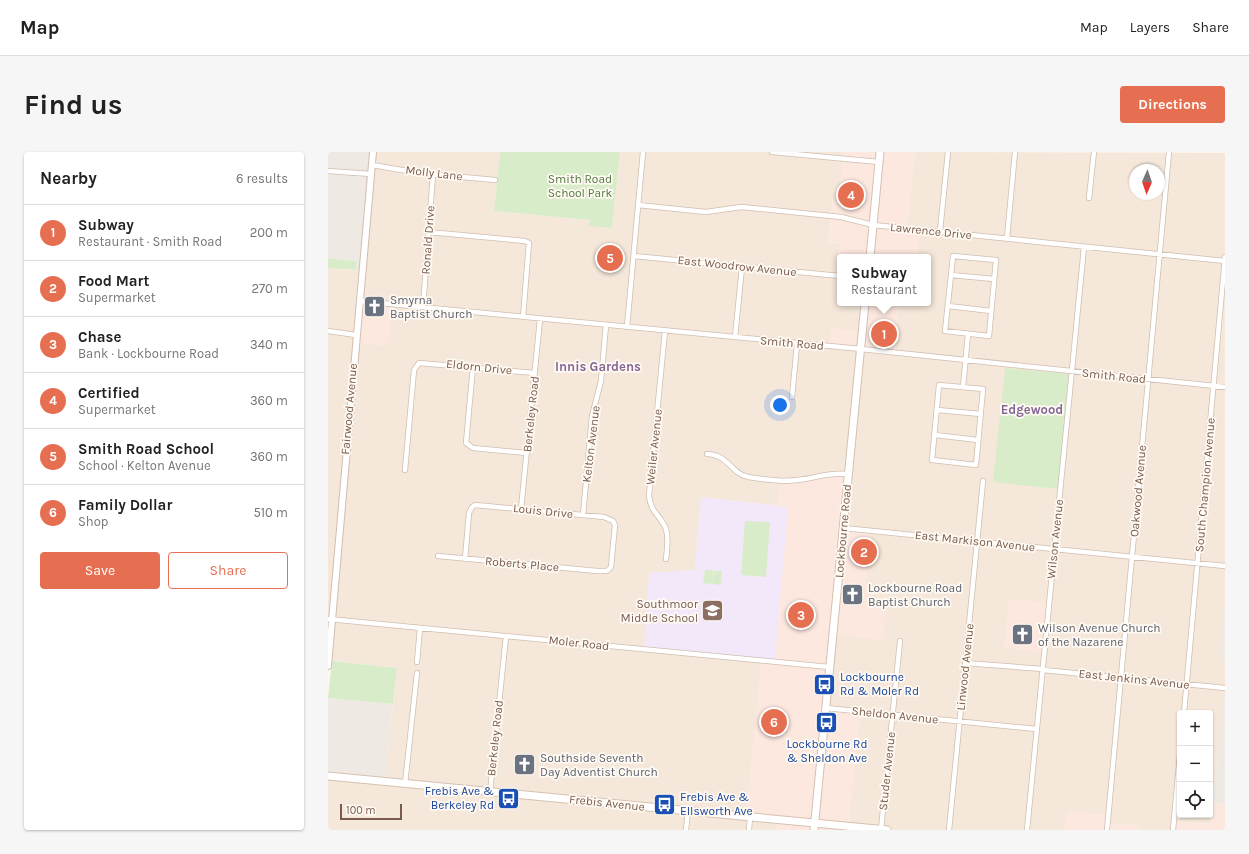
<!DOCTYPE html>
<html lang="en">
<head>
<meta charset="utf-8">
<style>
	body { margin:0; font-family:Karla,sans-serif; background:#f6f6f6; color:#222 }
	.controls { position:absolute; right:12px; bottom:12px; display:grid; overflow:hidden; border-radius:4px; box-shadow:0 1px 3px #0004 }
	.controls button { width:36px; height:36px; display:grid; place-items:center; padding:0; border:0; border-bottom:1px solid #e0e0e0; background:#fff; color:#222; font:20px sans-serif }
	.compass { position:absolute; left:801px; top:12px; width:36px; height:36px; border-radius:50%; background:#fff; box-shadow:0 1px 3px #0004; rotate:182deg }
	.scale { position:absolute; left:12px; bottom:10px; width:62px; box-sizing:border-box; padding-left:4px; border:2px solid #7a5c4d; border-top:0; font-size:11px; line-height:14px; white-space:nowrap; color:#7a5c4d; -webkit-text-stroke:3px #fffaf3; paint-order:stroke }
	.you { position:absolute; left:452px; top:253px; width:14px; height:14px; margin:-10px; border:3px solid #fff; border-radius:50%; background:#1a73e8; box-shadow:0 0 0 6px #1a73e833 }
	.badge { display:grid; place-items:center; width:26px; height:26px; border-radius:50%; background:#e76f51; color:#fff; font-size:13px; font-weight:700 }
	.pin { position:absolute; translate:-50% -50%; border:2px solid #fff; box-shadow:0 1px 4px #0006 }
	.popup { position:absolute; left:509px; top:102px; width:94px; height:52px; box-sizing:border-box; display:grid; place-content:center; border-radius:4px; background:#fff; filter:drop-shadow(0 1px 3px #0005); font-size:13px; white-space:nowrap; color:#767676 }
	.popup b { font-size:15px; color:#222 }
	.popup::after { content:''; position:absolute; left:50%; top:100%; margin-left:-8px; border:8px solid transparent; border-top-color:#fff }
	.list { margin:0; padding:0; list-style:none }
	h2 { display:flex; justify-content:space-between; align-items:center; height:52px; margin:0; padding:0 16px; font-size:17px }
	h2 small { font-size:13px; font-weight:400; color:#767676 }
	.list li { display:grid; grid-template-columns:26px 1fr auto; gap:12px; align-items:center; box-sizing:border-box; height:56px; padding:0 16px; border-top:1px solid #e0e0e0 }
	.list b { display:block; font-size:15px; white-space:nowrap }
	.list p { margin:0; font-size:13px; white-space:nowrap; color:#767676 }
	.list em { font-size:13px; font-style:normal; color:#767676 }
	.actions { display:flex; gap:8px; padding:12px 16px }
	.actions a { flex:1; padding:9px 0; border:1px solid #e76f51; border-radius:4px; text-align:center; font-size:14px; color:#e76f51 }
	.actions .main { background:#e76f51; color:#fff }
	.icon { flex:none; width:22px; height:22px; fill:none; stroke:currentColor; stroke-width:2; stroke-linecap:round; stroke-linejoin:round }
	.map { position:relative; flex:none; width:897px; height:678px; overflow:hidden; border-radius:4px }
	header { display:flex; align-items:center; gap:24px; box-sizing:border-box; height:56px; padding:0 20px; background:#fff; border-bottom:1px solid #e0e0e0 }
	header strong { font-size:19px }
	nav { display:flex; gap:22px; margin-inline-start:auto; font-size:14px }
	.intro { display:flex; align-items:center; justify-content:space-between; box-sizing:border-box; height:96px; padding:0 24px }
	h1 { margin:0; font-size:28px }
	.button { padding:10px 18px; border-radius:4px; background:#e76f51; color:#fff; font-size:14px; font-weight:700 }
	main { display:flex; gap:24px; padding:0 24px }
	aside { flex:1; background:#fff; border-radius:4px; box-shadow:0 1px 3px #0004 }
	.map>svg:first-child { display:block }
</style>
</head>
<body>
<header>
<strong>Map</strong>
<nav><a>Map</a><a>Layers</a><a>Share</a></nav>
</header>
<div class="intro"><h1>Find us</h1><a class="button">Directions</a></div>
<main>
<aside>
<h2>Nearby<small>6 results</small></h2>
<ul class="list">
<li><span class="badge">1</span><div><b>Subway</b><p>Restaurant · Smith Road</p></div><em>200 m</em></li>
<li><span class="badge">2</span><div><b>Food Mart</b><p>Supermarket</p></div><em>270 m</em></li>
<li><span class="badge">3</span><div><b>Chase</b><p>Bank · Lockbourne Road</p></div><em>340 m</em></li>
<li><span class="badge">4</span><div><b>Certified</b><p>Supermarket</p></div><em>360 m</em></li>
<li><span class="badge">5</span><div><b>Smith Road School</b><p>School · Kelton Avenue</p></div><em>360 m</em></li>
<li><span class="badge">6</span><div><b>Family Dollar</b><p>Shop</p></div><em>510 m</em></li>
</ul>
<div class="actions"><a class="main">Save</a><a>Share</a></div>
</aside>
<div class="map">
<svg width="897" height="678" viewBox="0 0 897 678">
	<rect width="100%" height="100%" fill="#fdf6ec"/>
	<!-- residential -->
	<path fill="#f5e8da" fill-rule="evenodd" d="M46,0H172L166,59L262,68V73L284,76L292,0H516L512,36H506L500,91L512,92L509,124L512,125V151H537L567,201L571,151H600V105H589L592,77L579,75L587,0L897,1V456L891,506L897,507V538L882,672L847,669L845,678H810V674L779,671L736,678H524L497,556L505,483L558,454L538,451L541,432L538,431L516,376L453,329L450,354L373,345L367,418L321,422L331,497L434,506L418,666L449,669L448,678H0V624L57,630L69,516L4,509L0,510V116L34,119ZM807,18H831V42H807ZM852,561H882V663H852Z"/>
	<!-- commercial -->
	<path fill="#fde8e0" d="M516,0H587L579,75L592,77L589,105H512V125L509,124L512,92L500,91L506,36H512Z
		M32,150L64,153L60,194L28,191Z
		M537,151H571L567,201L501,194L503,176L534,180Z
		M504,321L521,322L516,375L544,379L538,431H541L538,451L558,454L555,488L505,483L497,556L533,560L521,668L524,678H448L449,669L418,666L434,506L447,507L460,355L450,354L453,329Z
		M681,447L721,451L716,500L676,496Z
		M885,651L897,652V678H845L846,669L882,672Z
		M738,659L781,663L780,671L810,674V678H736Z"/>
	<!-- industrial -->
	<path fill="#efe9e4" d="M0,0H46L35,119L28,118L29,111L26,109L0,106Z
		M897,456V507L891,506Z
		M896,538H897V652L885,651Z
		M0,546L65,552L57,630L0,624Z"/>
	<!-- education -->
	<path fill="#f3e8fa" d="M373,345L460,355L447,507L316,496L321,421L367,418Z"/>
	<!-- green -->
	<path fill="#d8ecc9" d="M172,0H292L284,76L261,74L262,68L166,59Z
		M0,106L26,109L29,111L28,118L0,116Z
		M677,216L743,222L730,337L665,330Z
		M417,369L442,370L438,425L413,423Z
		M377,418H385L384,431L386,419H394L393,433L375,431Z
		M4,509L69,516L65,552L0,546Z"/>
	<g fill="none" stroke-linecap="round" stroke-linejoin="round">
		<defs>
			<path id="minor" d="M444,0L551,10
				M44,13L91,21L167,28
				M0,19L43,22
				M761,46L766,0
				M310,53L378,60L413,55L513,65L545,73L897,109
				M612,79L620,0
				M100,80L197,89L201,91L195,165
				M679,86L687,0
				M306,104L512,124
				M625,104L668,108L661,184L617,179Z
				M623,123L666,127
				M31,149L533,197L897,235
				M620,154L663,159
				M95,155L105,22
				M299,175L315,0
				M0,179L28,183
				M337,179L321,343C322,361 333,363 338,377C341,387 339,397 338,407
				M407,185L414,115
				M145,215L138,291L145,296L199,301
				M611,233L655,237L648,313L604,308Z
				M635,235L640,182
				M464,245L469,192
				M609,258L653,262
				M607,283L650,288
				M379,302C401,303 402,321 420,325C433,327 457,330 469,328C490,326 498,320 520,322
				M77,318L86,218L91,211L207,221
				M193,357L212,167
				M255,363L264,264L273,229L278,173
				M515,376L897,414
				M110,404L269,419H279L283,415L287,373L285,369L276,365L147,353L144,355L141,361L137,407
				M0,467L501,515
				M89,510L92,476
				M637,511L715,517
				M715,518L897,536
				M498,556L708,577
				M856,561L897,105
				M77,632L89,521
				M162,640L178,484
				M358,678L360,659
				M421,678L422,665
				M553,678L572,489
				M621,678L655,329
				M699,678L756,95
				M779,678L841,0
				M845,678L852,602"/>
			<path id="tertiary" d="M0,514L45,0"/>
			<path id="secondary" d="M542,105L552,0
				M0,624L559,678
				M486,678L537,151"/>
		</defs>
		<!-- minor casing -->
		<use href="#minor" stroke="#d1beb0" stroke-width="6"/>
		<!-- tertiary casing -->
		<use href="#tertiary" stroke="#d1beb0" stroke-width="8"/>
		<!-- secondary casing -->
		<use href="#secondary" stroke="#d6c0b0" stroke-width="9"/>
		<!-- minor -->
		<use href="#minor" stroke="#fff" stroke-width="4.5"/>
		<!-- tertiary -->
		<use href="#tertiary" stroke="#fff" stroke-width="6"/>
		<!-- secondary -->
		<use href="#secondary" stroke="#fff" stroke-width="7"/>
	</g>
	<!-- icons -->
	<defs>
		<symbol id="church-square" viewBox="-11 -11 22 22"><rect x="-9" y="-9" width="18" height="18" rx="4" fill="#6b7280" stroke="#fffaf3"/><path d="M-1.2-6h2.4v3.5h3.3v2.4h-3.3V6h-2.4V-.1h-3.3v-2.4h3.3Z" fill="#fff"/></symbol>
		<symbol id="school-square" viewBox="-11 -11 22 22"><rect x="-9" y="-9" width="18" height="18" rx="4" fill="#8d6e63" stroke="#fffaf3"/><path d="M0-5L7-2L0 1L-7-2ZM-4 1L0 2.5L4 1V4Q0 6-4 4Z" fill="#fff"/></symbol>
		<symbol id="bus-square" viewBox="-11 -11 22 22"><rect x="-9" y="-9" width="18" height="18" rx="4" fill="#1a4fb4" stroke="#fffaf3"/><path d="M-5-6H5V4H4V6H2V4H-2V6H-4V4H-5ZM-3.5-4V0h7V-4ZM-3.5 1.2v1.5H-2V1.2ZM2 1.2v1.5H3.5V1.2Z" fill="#fff"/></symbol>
	</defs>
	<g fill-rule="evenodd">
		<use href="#church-square" x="34" y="142" width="25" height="25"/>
		<use href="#church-square" x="512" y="430" width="25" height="25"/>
		<use href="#school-square" x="372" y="446" width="25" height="25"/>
		<use href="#church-square" x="682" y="470" width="25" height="25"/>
		<use href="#bus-square" x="484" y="520" width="25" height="25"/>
		<use href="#bus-square" x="486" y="558" width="25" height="25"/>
		<use href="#church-square" x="184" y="600" width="25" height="25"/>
		<use href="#bus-square" x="168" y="634" width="25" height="25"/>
		<use href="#bus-square" x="324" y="640" width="25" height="25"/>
	</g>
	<g text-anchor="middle" stroke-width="3.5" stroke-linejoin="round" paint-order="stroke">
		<!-- street labels -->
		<g font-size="12" fill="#7a5c4d" stroke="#fffaf3">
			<text transform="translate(106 21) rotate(7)" y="4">Molly Lane</text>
			<text transform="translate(603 79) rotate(6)" y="4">Lawrence Drive</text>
			<text transform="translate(100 88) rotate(-86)" y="4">Ronald Drive</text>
			<text transform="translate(409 114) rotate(6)" y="4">East Woodrow Avenue</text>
			<text transform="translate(464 191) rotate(5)" y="4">Smith Road</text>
			<text transform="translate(151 215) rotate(6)" y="4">Eldorn Drive</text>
			<text transform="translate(786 224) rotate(6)" y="4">Smith Road</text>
			<text transform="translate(21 257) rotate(-85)" y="4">Fairwood Avenue</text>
			<text transform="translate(203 262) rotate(-84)" y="4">Berkeley Road</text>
			<text transform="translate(263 292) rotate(-83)" y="4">Kelton Avenue</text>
			<text transform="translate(326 295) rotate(-84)" y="4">Weiler Avenue</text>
			<text transform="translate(877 333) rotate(-85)" y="4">South Champion Avenue</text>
			<text transform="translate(810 339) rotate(-85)" y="4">Oakwood Avenue</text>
			<text transform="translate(215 359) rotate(6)" y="4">Louis Drive</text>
			<text transform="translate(515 379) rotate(-85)" y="4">Lockbourne Road</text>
			<text transform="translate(727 387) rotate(-84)" y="4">Wilson Avenue</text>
			<text transform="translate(647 389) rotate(6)" y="4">East Markison Avenue</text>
			<text transform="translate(194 412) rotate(5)" y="4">Roberts Place</text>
			<text transform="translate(251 491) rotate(6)" y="4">Moler Road</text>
			<text transform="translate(637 515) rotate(-84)" y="4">Linwood Avenue</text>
			<text transform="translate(806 527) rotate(6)" y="4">East Jenkins Avenue</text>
			<text transform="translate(567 563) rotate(6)" y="4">Sheldon Avenue</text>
			<text transform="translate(167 586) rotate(-84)" y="4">Berkeley Road</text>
			<text transform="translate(559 619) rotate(-84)" y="4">Studer Avenue</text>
			<text transform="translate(279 651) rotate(6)" y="4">Frebis Avenue</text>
		</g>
		<!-- park labels -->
		<g font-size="12" fill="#537a41" stroke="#fffaf3">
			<text x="252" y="31">Smith Road<tspan x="252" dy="14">School Park</tspan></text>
		</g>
		<!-- worship labels -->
		<g font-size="12" fill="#5b616d" stroke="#fffaf3" text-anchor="start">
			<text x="62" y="152">Smyrna<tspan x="62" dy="14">Baptist Church</tspan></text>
			<text x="540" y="440">Lockbourne Road<tspan x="540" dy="14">Baptist Church</tspan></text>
			<text x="710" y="480">Wilson Avenue Church<tspan x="710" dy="14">of the Nazarene</tspan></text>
			<text x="212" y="610">Southside Seventh<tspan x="212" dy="14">Day Adventist Church</tspan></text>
		</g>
		<!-- education labels -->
		<g font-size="12" fill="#785e54" stroke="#fffaf3" text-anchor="end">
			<text x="370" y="456">Southmoor<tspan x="370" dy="14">Middle School</tspan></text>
		</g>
		<!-- transit labels -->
		<g font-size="12" fill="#164399" stroke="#fffaf3" text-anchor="start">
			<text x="512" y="529">Lockbourne<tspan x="512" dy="14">Rd &amp; Moler Rd</tspan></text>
			<text x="499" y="596" text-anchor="middle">Lockbourne Rd<tspan x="499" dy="14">&amp; Sheldon Ave</tspan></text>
			<text x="166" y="643" text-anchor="end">Frebis Ave &amp;<tspan x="166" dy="14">Berkeley Rd</tspan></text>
			<text x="352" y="649">Frebis Ave &amp;<tspan x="352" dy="14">Ellsworth Ave</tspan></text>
		</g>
		<!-- neighbourhood labels -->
		<g font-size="13" font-weight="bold" fill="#846695" stroke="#fffaf3">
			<text x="270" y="219">Innis Gardens</text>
			<text x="704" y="262">Edgewood</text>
		</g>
	</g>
</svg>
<div class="controls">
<button>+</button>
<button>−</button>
<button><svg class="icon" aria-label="locate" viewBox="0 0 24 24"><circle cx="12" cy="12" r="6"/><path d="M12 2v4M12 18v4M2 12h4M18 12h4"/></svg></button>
</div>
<svg class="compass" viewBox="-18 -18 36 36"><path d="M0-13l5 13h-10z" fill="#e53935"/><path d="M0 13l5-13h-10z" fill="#767676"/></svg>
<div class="scale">100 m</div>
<div class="you"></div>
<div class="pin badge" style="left:556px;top:182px">1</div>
<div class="popup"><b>Subway</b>Restaurant</div>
<div class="pin badge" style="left:536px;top:400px">2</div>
<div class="pin badge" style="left:473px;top:463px">3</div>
<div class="pin badge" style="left:523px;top:43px">4</div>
<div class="pin badge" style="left:282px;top:106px">5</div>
<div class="pin badge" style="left:446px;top:570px">6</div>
</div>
</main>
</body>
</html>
